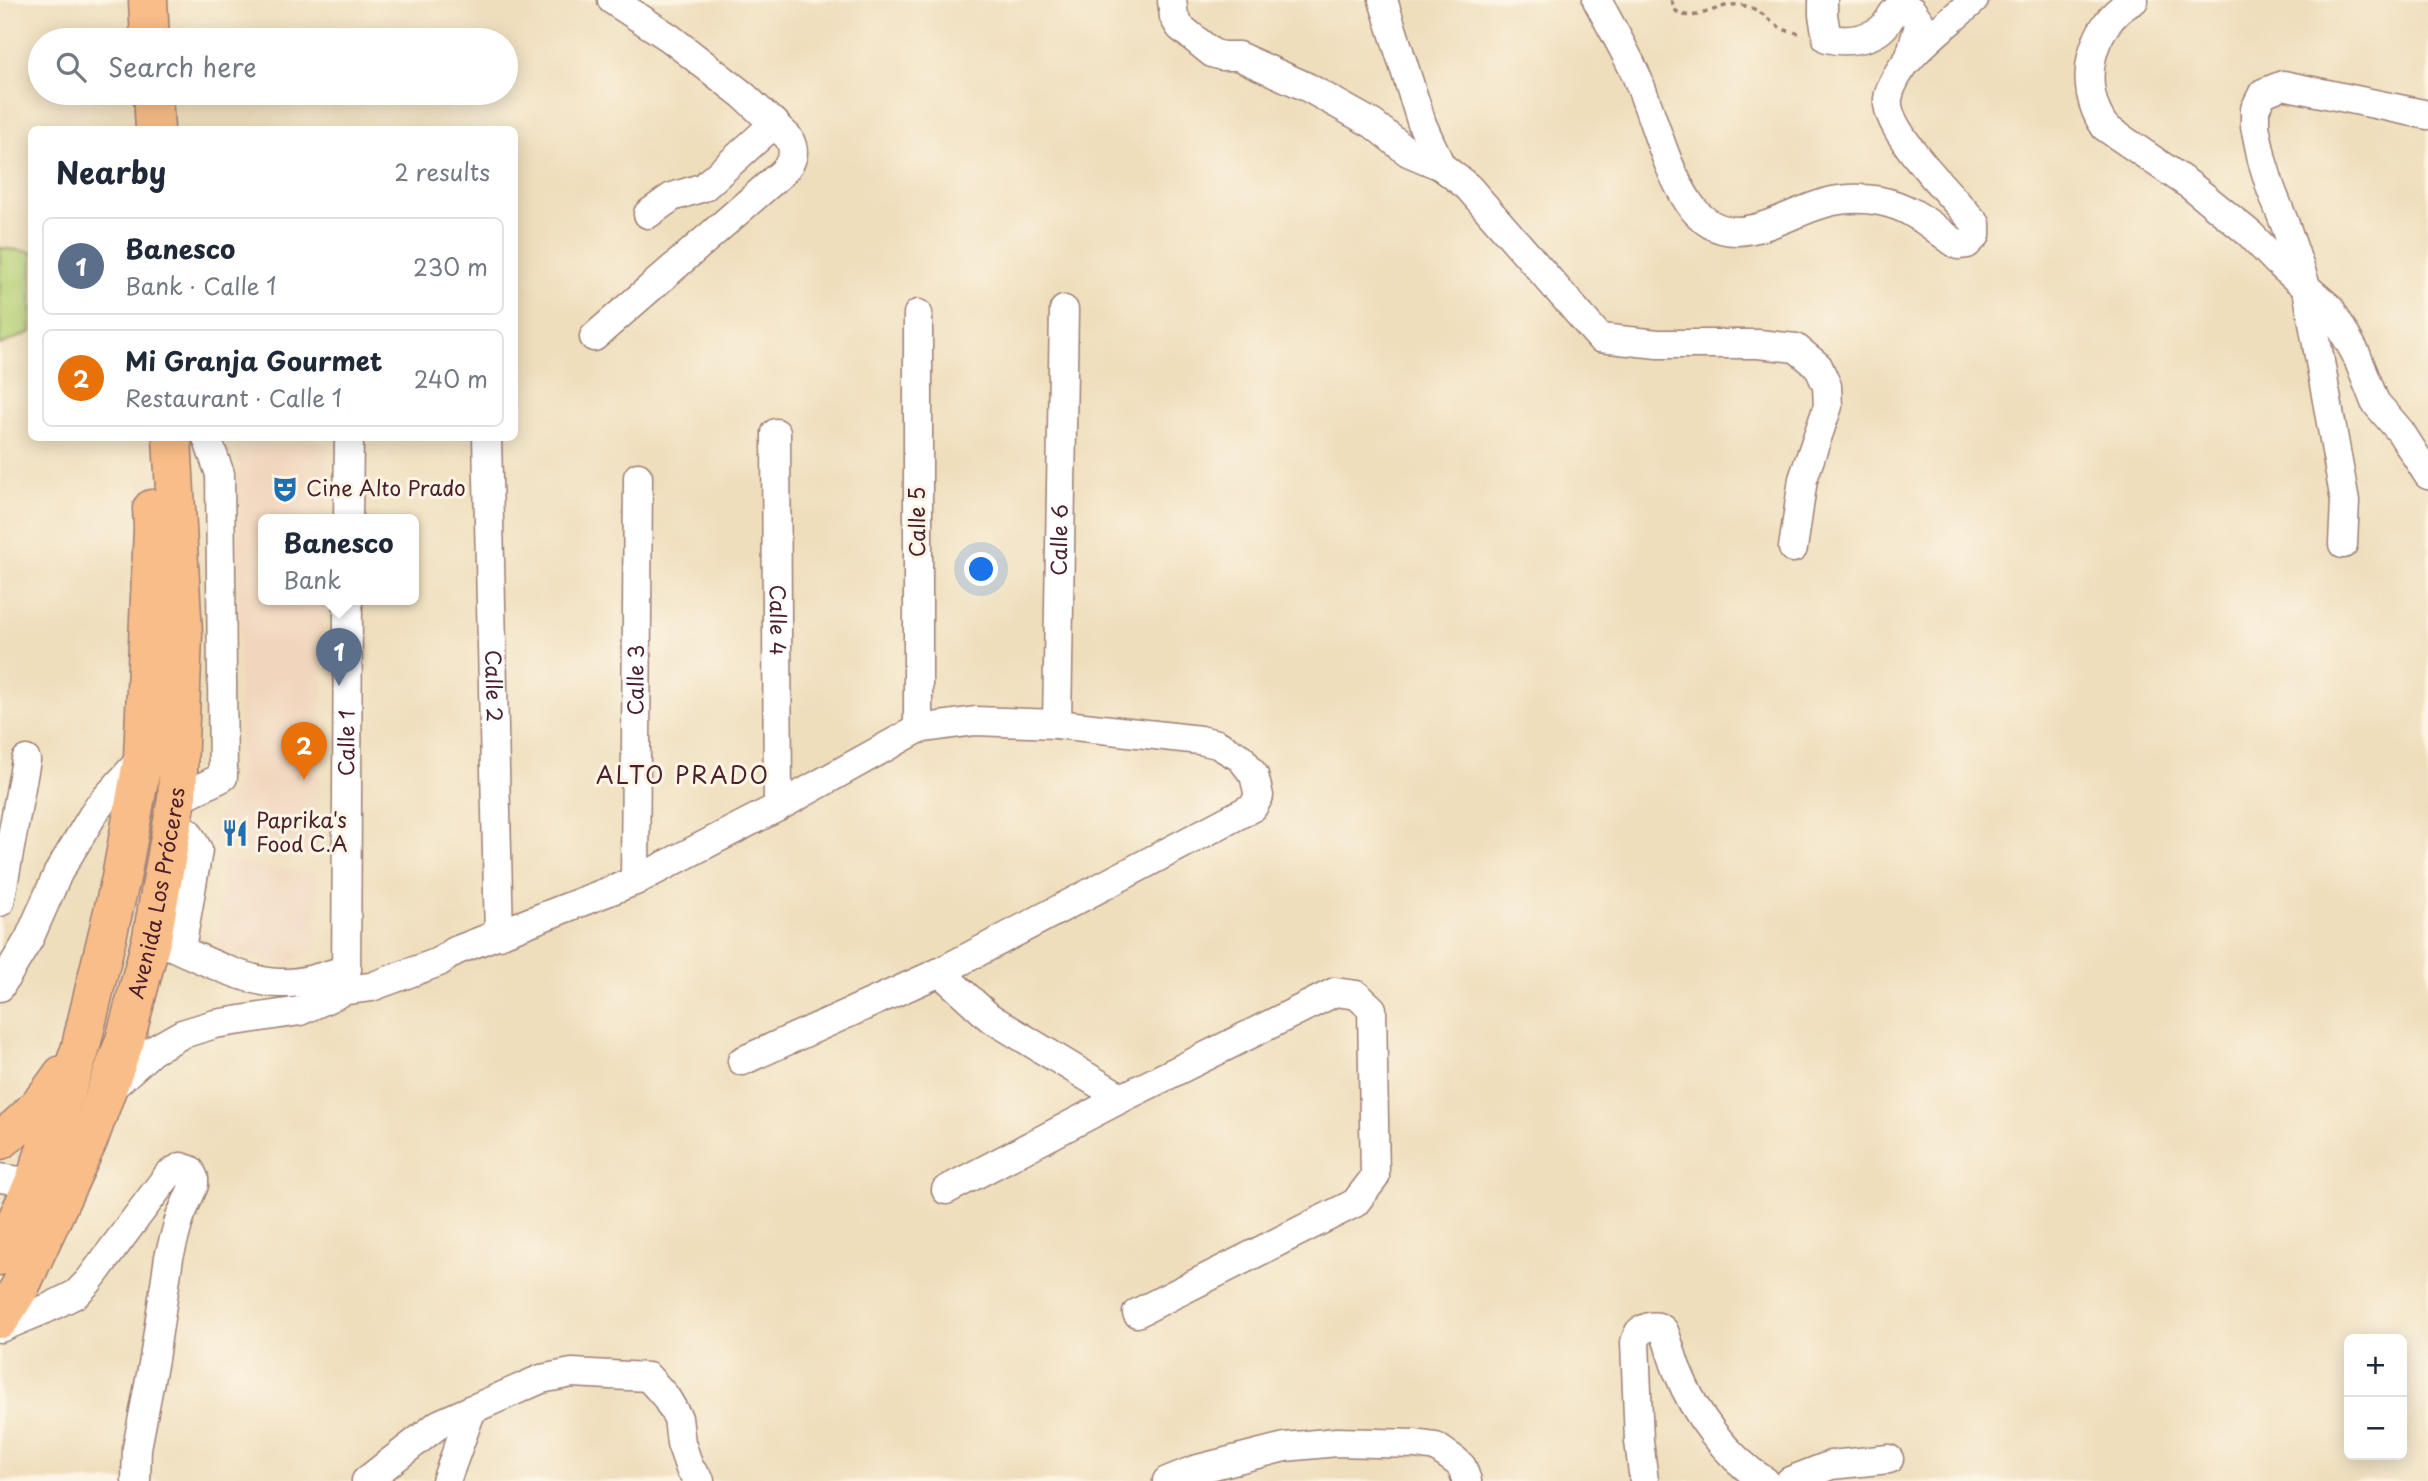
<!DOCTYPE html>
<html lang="en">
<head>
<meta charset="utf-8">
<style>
	body { margin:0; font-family:"Playpen Sans",sans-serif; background:#f2f2f3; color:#1f2937 }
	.controls { position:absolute; right:21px; bottom:21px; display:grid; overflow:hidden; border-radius:10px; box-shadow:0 4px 18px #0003 }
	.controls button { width:63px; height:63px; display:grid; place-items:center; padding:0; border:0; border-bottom:2px solid #e0e1e3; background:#fff; color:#1f2937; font:35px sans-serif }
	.you { position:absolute; left:982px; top:570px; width:24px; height:24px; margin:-18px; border:5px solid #fff; border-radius:50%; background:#1a73e8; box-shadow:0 0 0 10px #1a73e833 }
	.badge { display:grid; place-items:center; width:46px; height:46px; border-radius:50%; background:#ea580c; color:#fff; font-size:23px; font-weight:700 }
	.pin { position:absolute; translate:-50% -58px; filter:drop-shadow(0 2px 4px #0008) }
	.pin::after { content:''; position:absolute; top:37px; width:24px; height:21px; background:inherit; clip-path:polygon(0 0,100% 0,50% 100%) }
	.popup { position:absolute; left:258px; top:514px; width:161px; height:91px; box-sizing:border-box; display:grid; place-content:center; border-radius:10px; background:#fff; filter:drop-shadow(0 2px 5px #0005); font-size:23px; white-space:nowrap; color:#747a83 }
	.popup b { font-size:26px; color:#1f2937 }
	.popup::after { content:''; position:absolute; left:50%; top:100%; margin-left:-14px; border:14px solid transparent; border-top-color:#fff }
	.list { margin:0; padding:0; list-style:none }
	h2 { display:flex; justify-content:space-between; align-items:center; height:91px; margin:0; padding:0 28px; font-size:30px }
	h2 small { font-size:23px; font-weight:400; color:#747a83 }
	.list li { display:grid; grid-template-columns:46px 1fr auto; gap:21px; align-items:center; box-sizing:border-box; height:98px; margin:0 14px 14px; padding:0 14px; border:2px solid #e0e1e3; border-radius:10px }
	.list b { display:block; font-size:26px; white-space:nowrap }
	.list p { margin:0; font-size:23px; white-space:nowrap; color:#747a83 }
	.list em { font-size:23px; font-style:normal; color:#747a83 }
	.icon { flex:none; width:38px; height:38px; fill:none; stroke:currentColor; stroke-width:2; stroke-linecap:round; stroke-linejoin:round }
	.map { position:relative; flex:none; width:2428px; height:1481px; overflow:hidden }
	.search { position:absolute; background:#fff; box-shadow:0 4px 18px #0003; left:28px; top:28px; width:490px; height:77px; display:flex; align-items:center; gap:18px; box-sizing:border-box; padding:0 24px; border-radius:38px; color:#747a83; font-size:26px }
	.panel { position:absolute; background:#fff; box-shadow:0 4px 18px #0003; left:28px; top:126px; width:490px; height:315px; border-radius:10px }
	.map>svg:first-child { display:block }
</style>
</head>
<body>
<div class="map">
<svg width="2428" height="1481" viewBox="0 0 2428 1481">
	<rect width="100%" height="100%" fill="#fcf5e5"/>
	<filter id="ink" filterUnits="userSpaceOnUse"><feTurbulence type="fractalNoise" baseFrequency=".0143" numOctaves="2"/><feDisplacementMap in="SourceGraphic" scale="14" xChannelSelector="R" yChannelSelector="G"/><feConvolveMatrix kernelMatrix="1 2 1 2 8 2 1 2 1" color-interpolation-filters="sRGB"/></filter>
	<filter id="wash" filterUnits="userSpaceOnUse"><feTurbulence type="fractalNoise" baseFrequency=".00686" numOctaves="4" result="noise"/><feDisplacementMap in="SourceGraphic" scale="28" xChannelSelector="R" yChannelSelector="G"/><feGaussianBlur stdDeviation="1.57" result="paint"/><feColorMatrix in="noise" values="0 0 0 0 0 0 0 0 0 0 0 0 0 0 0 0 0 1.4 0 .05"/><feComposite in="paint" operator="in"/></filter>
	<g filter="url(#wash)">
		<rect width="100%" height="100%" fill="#efdebc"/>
		<!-- built -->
		<path fill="#f1d5bd" d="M238,438H309L327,446L325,520H264V600H324L318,854L275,851L205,840L240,779Z
			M224,862L317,873V948L285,966L217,948Z"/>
		<!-- green -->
		<path fill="#b7d277" stroke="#807851" stroke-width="2" d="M0,248L32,252L31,332L0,345Z"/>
	</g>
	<g filter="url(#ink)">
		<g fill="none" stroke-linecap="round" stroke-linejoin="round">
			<defs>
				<g id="minor">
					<path d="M1172,0L1174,17L1180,27L1212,53L1222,56H1238L1307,87L1373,124L1408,152L1441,166L1468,187L1600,338L1658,344H1758L1796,348L1818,366L1827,386L1828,406L1803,479L1793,548"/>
					<path d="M1383,0L1422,124L1441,166"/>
					<path d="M1597,0C1610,25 1625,50 1636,75C1654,117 1664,165 1689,203C1729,262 1784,211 1833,201C1847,198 1866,198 1880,201C1913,207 1932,227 1958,245L1967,244L1976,235V224C1955,199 1884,131 1888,99C1890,85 1901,67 1911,57C1930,36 1953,19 1974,0"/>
					<path d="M1823,0V15L1827,38C1844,43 1874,40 1886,24C1890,19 1891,15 1896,10L1912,11L1920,22L1910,56"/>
					<path d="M2134,0C2089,24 2076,86 2105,127L2191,186L2250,234L2277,262L2330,308L2356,354L2375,402L2400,431L2428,475"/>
					<path d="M648,214L672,197L704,187L775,123"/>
					<path d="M918,314V729"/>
					<path d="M594,337L782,173C793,161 797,152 788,137L743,95L670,38L612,0"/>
					<path id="s1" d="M776,433L778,807"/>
					<path id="s2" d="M487,438L499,935"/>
					<path d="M348,520L349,438"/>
					<path d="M2343,544L2345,501L2307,289L2286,227L2271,189L2262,160L2255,126V109L2263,93L2283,85L2428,115"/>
					<path id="s3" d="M1057,724L1064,310"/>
					<path d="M177,799L223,777L220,474L207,438"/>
					<path d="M172,822L188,832L198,850L181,949"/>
					<path id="s4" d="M635,881L638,477"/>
					<path d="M0,902L26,760"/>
					<path d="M152,937C184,951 246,983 279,983C302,984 325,976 347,969"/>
					<path d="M0,987L29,939L58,873L97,808L143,757"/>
					<path id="s5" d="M346,990L348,600"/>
					<path d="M742,1061L940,972"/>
					<path d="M110,1089L152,1051L182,1034L215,1024L300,1011L346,990L371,987L439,962L455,951L635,881L778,807L918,729L975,721L1057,724L1200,740L1217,744L1241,758L1254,775L1259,796L1253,807L940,972L989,1017L1122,1098"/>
					<path d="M0,1178L34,1183L52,1189"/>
					<path d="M946,1190L1122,1098L1335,992L1357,995L1372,1009L1375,1177L1355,1203L1137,1313"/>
					<path d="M0,1328L48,1308L76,1294L88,1282L168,1175L181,1167L190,1170L194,1178V1185L180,1217L169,1257L154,1359L137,1448L136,1481"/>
					<path d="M366,1481L439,1424L541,1379L572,1373L648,1377L665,1396L678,1418L681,1443L690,1469L700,1481"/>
					<path d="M446,1481L472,1409"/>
					<path d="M1167,1481L1194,1470L1285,1447L1337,1442L1415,1444L1436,1447L1456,1461L1462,1467L1467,1481"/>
					<path d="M1644,1481L1639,1441L1635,1342L1639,1332C1646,1327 1657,1323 1664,1331C1666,1334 1674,1364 1678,1372C1694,1413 1727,1458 1765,1481"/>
					<path d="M1790,1481L1831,1465L1889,1459"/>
				</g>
				<g id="highway">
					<path d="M148,0L150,40"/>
					<path d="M153,93L155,130"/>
					<path d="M0,1140C26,1123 45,1100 62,1075"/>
					<path d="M0,1256L34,1183L80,1050L121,878L143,757L153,528L152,509"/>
					<path id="s6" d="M0,1319L20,1287L88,1141L125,1040L152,937L177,799L183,634L172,438"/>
				</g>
			</defs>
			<!-- minor casing -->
			<use href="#minor" stroke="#9c7e74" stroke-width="31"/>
			<!-- highway casing -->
			<use href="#highway" stroke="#9c7e74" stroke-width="41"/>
			<!-- path -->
			<path stroke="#9c7e74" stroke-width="3.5" stroke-dasharray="5 5" stroke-linecap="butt" d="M1671,0L1676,11C1696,25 1717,2 1740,5C1768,8 1772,34 1804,33"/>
			<!-- minor -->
			<use href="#minor" stroke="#fff" stroke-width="28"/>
			<!-- highway -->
			<use href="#highway" stroke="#f8bd89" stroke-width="38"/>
		</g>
	</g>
	<!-- icons -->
	<defs>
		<symbol id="theatre-bare" viewBox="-9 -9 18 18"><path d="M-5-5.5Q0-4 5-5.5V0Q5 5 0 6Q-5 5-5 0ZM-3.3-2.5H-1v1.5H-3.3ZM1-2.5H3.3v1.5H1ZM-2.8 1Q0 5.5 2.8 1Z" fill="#1f6fb2" stroke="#fcf5e5" stroke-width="2.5" paint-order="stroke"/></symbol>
		<symbol id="restaurant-bare" viewBox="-9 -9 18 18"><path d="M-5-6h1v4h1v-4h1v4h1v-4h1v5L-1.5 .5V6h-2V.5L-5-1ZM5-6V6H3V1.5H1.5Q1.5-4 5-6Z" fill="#1f6fb2" stroke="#fcf5e5" stroke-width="2.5" paint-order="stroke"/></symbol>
	</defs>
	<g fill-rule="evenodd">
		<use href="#theatre-bare" x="266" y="470" width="38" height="38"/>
		<use href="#restaurant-bare" x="216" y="814" width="38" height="38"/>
	</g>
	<g text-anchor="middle" stroke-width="6" stroke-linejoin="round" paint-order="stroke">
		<!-- poi labels -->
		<g font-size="21" fill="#4a1f2b" stroke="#fcf5e5" text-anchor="start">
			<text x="306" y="496">Cine Alto Prado</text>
			<text x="256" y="828">Paprika's<tspan x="256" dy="24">Food C.A</tspan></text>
		</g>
		<!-- street labels -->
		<g font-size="21" fill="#4a1f2b" stroke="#fcf5e5">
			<text transform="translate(918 522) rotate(-90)" y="7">Calle 5</text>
			<text dy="7" stroke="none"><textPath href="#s3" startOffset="184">Calle 6</textPath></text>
			<text dy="7" stroke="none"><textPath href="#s1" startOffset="187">Calle 4</textPath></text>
			<text dy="7" stroke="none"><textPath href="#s4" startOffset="201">Calle 3</textPath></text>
			<text dy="7" stroke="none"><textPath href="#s2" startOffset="248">Calle 2</textPath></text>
			<text dy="7" stroke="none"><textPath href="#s5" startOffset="247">Calle 1</textPath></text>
			<text dy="7" stroke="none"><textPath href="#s6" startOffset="457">Avenida Los Próceres</textPath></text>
		</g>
		<!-- neighbourhood labels -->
		<g font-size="23" letter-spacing="2" fill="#4a1f2b" stroke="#fcf5e5">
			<text x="683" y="784">ALTO PRADO</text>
		</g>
	</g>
</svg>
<div class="controls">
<button>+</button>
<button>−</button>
</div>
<div class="you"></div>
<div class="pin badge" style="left:339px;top:686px;background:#5c6f8a">1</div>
<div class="popup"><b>Banesco</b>Bank</div>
<div class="pin badge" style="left:304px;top:780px;background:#e8710a">2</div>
<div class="search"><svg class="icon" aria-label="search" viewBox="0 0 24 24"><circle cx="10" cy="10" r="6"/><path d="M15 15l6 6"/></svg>Search here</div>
<section class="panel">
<h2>Nearby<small>2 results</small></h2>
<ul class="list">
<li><span class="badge" style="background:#5c6f8a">1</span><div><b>Banesco</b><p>Bank · Calle 1</p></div><em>230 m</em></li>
<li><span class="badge" style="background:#e8710a">2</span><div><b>Mi Granja Gourmet</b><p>Restaurant · Calle 1</p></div><em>240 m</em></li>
</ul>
</section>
</div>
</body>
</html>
